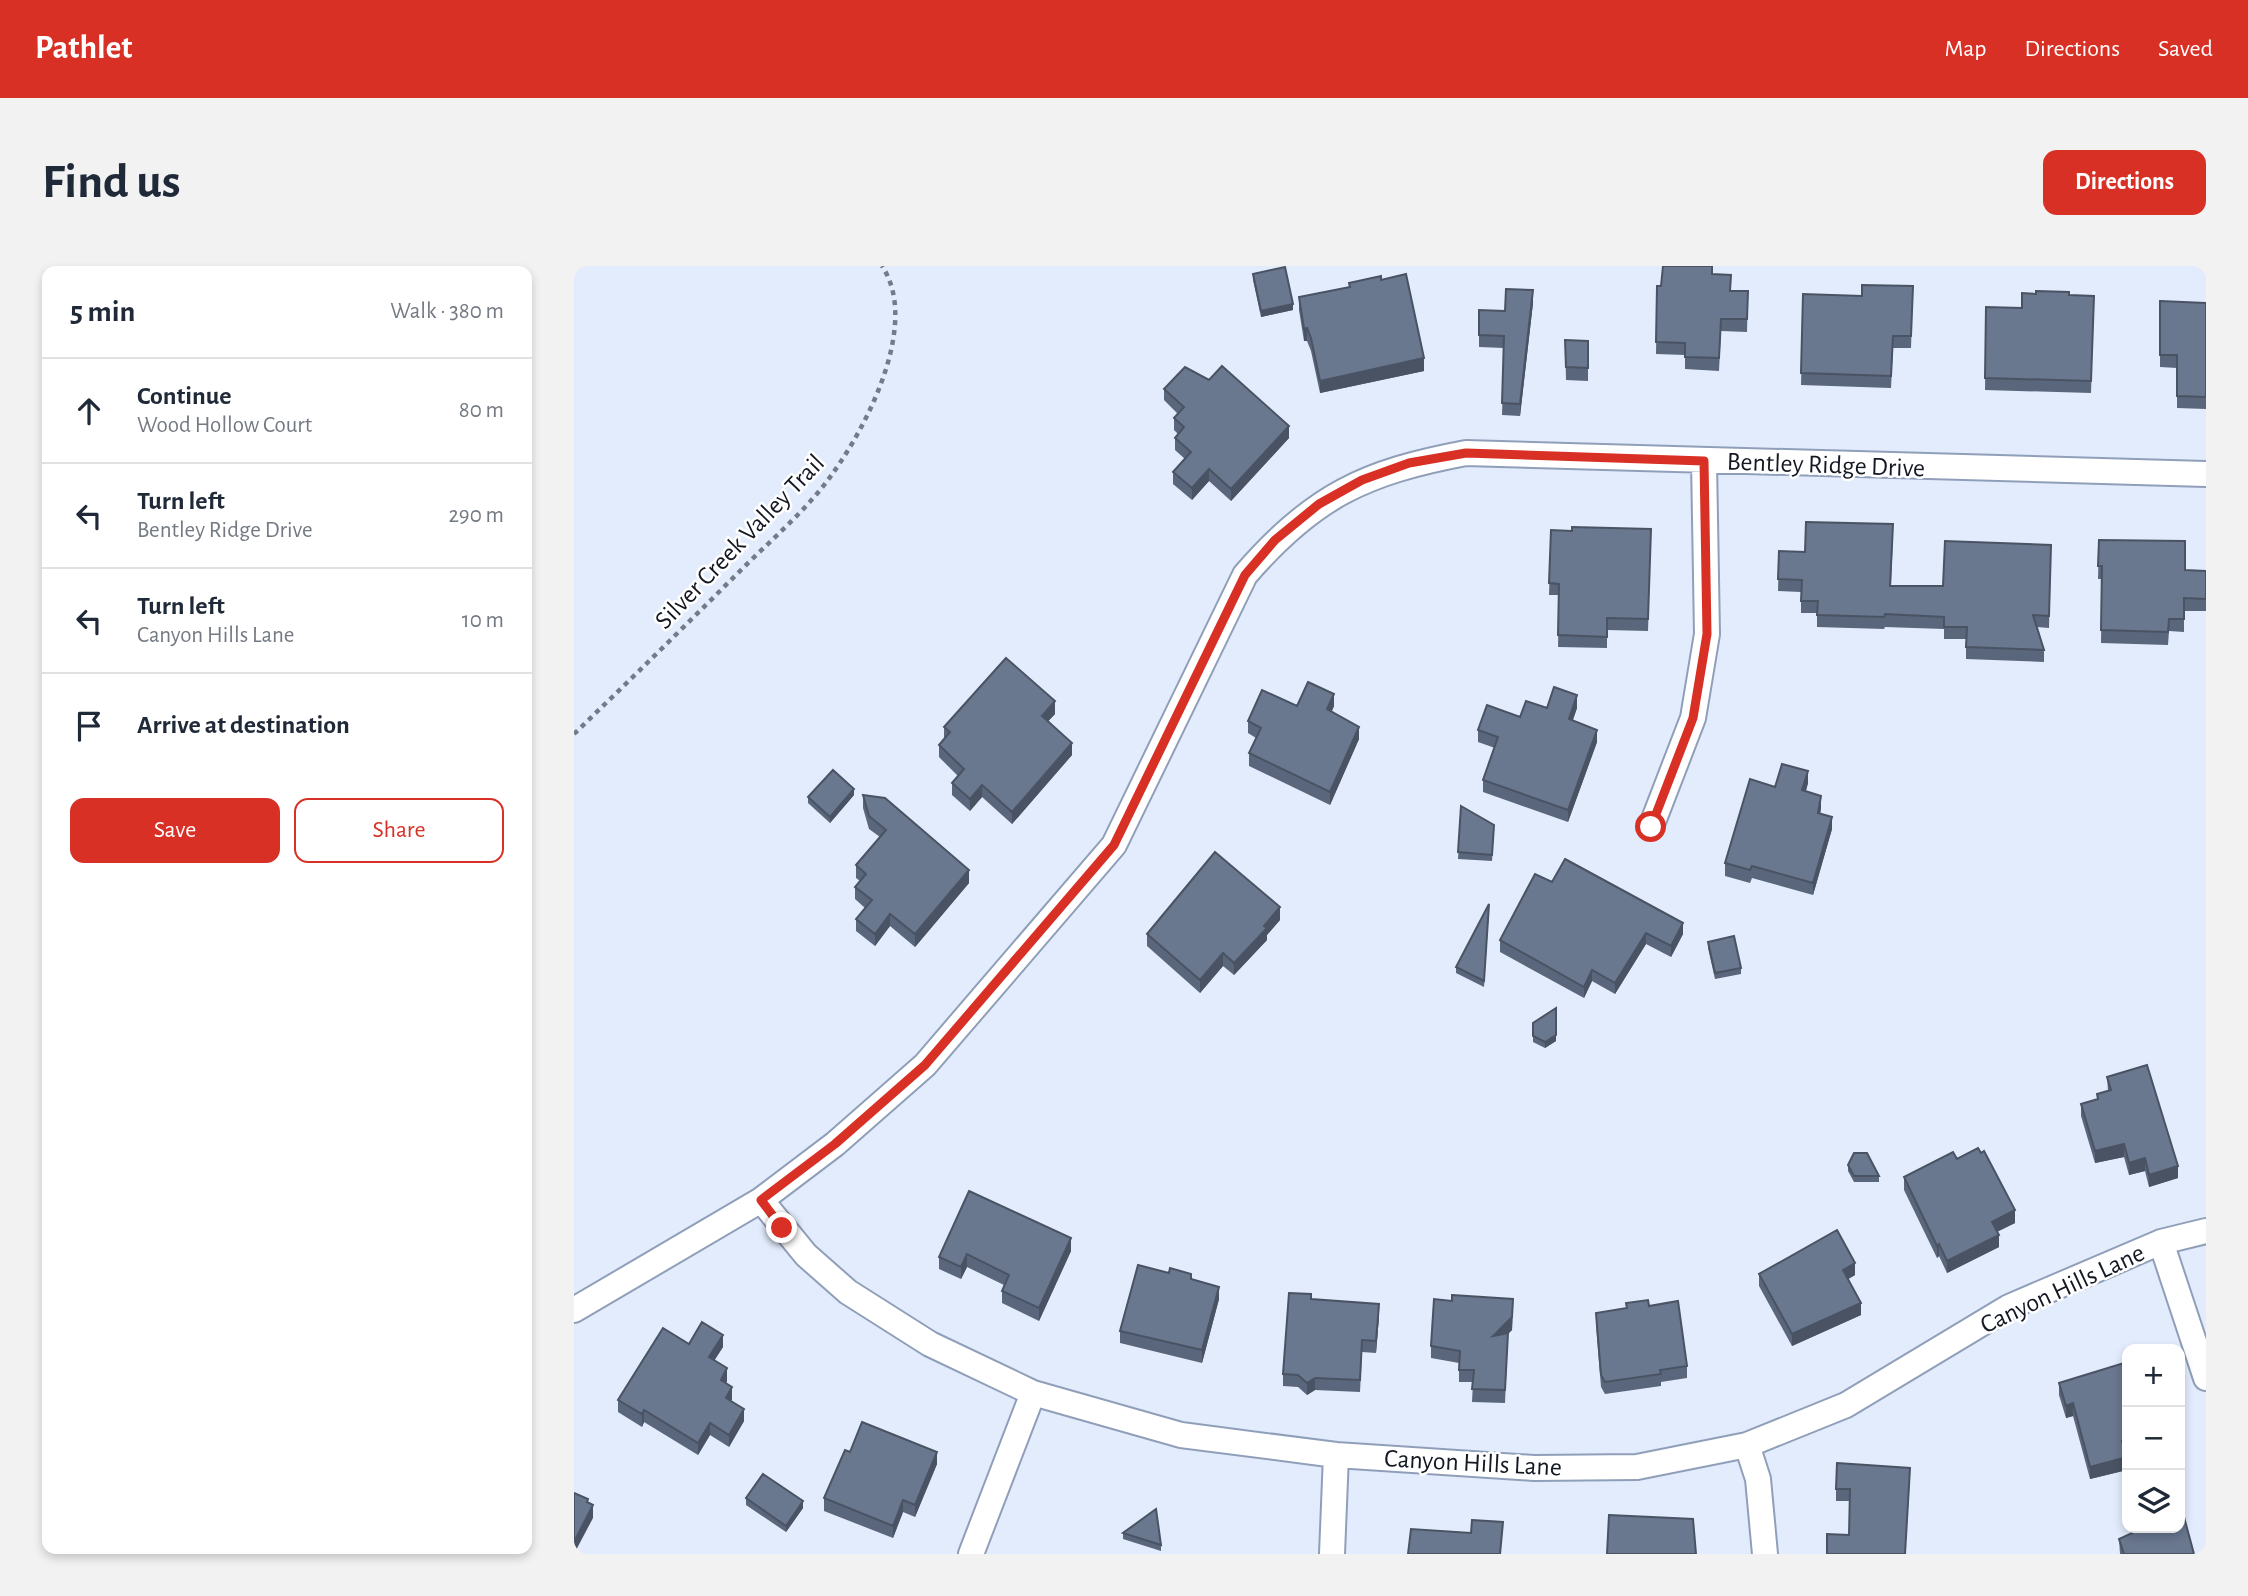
<!DOCTYPE html>
<html lang="en">
<head>
<meta charset="utf-8">
<style>
	body { margin:0; font-family:"Alegreya Sans",sans-serif; background:#f2f2f3; color:#1f2937 }
	.controls { position:absolute; right:21px; bottom:21px; display:grid; overflow:hidden; border-radius:14px; box-shadow:0 4px 10px #0003 }
	.controls button { width:63px; height:63px; display:grid; place-items:center; padding:0; border:0; border-bottom:2px solid #e0e1e3; background:#fff; color:#1f2937; font:35px sans-serif }
	.stop { position:absolute; width:21px; height:21px; margin:-16px; border:5px solid #d93025; border-radius:50%; background:#fff }
	.stop.end { background:#d93025; border-color:#fff; box-shadow:0 2px 7px #0008 }
	.list { margin:0; padding:0; list-style:none }
	h2 { display:flex; justify-content:space-between; align-items:center; height:91px; margin:0; padding:0 28px; font-size:30px }
	h2 small { font-size:23px; font-weight:400; color:#747a83 }
	.list li { display:grid; grid-template-columns:46px 1fr auto; gap:21px; align-items:center; box-sizing:border-box; height:105px; padding:0 28px; border-top:2px solid #e0e1e3 }
	.list b { display:block; font-size:26px; white-space:nowrap }
	.list p { margin:0; font-size:23px; white-space:nowrap; color:#747a83 }
	.list em { font-size:23px; font-style:normal; color:#747a83 }
	.actions { display:flex; gap:14px; padding:21px 28px }
	.actions a { flex:1; padding:16px 0; border:2px solid #d93025; border-radius:14px; text-align:center; font-size:24px; color:#d93025 }
	.actions .main { background:#d93025; color:#fff }
	.icon { flex:none; width:38px; height:38px; fill:none; stroke:currentColor; stroke-width:2; stroke-linecap:round; stroke-linejoin:round }
	.map { position:relative; flex:none; width:1632px; height:1288px; overflow:hidden; border-radius:14px }
	header { display:flex; align-items:center; gap:42px; box-sizing:border-box; height:98px; padding:0 35px; background:#d93025; color:#fff }
	header strong { font-size:33px }
	nav { display:flex; gap:38px; margin-inline-start:auto; font-size:24px }
	.intro { display:flex; align-items:center; justify-content:space-between; box-sizing:border-box; height:168px; padding:0 42px }
	h1 { margin:0; font-size:49px }
	.button { padding:18px 32px; border-radius:14px; background:#d93025; color:#fff; font-size:24px; font-weight:700 }
	main { display:flex; gap:42px; padding:0 42px }
	aside { flex:1; background:#fff; border-radius:14px; box-shadow:0 4px 10px #0003 }
	.map>svg:first-child { display:block }
</style>
</head>
<body>
<header>
<strong>Pathlet</strong>
<nav><a>Map</a><a>Directions</a><a>Saved</a></nav>
</header>
<div class="intro"><h1>Find us</h1><a class="button">Directions</a></div>
<main>
<aside>
<h2>5 min<small>Walk · 380 m</small></h2>
<ul class="list">
<li><svg class="icon" aria-label="ahead" viewBox="0 0 24 24"><path d="M12 20V5M6 11l6-6 6 6"/></svg><div><b>Continue</b><p>Wood Hollow Court</p></div><em>80 m</em></li>
<li><svg class="icon" aria-label="left" viewBox="0 0 24 24"><path d="M17 20v-9H6M10 6l-5 5 5 5"/></svg><div><b>Turn left</b><p>Bentley Ridge Drive</p></div><em>290 m</em></li>
<li><svg class="icon" aria-label="left" viewBox="0 0 24 24"><path d="M17 20v-9H6M10 6l-5 5 5 5"/></svg><div><b>Turn left</b><p>Canyon Hills Lane</p></div><em>10 m</em></li>
<li><svg class="icon" aria-label="arrive" viewBox="0 0 24 24"><path d="M6 21V4h12l-3 4 3 4H6"/></svg><div><b>Arrive at destination</b></div></li>
</ul>
<div class="actions"><a class="main">Save</a><a>Share</a></div>
</aside>
<div class="map">
<svg width="1632" height="1288" viewBox="0 0 1632 1288">
	<rect width="100%" height="100%" fill="#e2ecfc"/>
	<g fill="none" stroke-linecap="round" stroke-linejoin="round">
		<defs>
			<path id="minor" d="M1077,561L1119,452L1133,368L1130,195
				M187,934L232,989L274,1026L356,1078L459,1127L607,1169L762,1189L960,1202L1063,1201L1173,1179L1272,1139L1435,1041L1587,976L1632,965
				M1587,976L1632,1112
				M0,1044L187,934L261,878L351,799L540,579L671,309C739,230 791,206 892,187L1632,208
				M1173,1179L1184,1213L1191,1288
				M397,1288L459,1127
				M758,1288L762,1189"/>
		</defs>
		<!-- minor casing -->
		<use href="#minor" stroke="#909fb9" stroke-width="28"/>
		<!-- path -->
		<path stroke="#747b88" stroke-width="4.5" stroke-dasharray="5 5" stroke-linecap="butt" d="M0,468C56,414 112,359 167,304C198,273 234,243 259,207C294,158 346,57 308,0"/>
		<!-- minor -->
		<use href="#minor" stroke="#fff" stroke-width="24"/>
	</g>
	<!-- wall -->
	<path fill="#5a667b" d="M679,8L719,44L687,51L679,14Z
		M1138,8L1157,25H1174L1173,66L1147,65L1145,105L1111,103V89L1082,88L1083,20H1087Z
		M807,14L850,105L746,127L737,85L733,75H730L725,44V31L775,21V17Z
		M1339,20L1337,82H1319L1317,122L1227,119L1229,28L1288,30Z
		M1495,29L1520,30L1517,127L1411,124L1412,41L1448,42Z
		M1586,35L1632,37V143L1603,142V102L1586,101Z
		M959,37L946,150L928,149L930,82L905,81V44L931,45Z
		M991,74L1014,75V115L992,114Z
		M590,123L715,172L657,235L635,215L618,234L599,218V206L611,193L601,184V172L604,168L600,164V152L604,148L590,134Z
		M1077,263L1074,365L1033,364V382L984,381L985,329H975L977,264L998,265Z
		M1319,270L1317,320H1369L1477,279L1475,362L1463,361L1470,384V396L1392,393V373H1370V363L1311,361L1310,363L1243,361V347H1227V326L1204,325L1205,285L1231,286Z
		M1525,274L1611,304L1632,305V345H1610V366L1595,365L1594,379L1527,377L1528,313H1524Z
		M723,440H760L758,445L785,473L756,539L675,500V487L682,472L674,467V455Z
		M973,442H1003L998,455L1023,476L994,556L909,526V514L921,482L904,476V464Z
		M481,448L474,455L498,489L438,558L408,531L396,545L378,529V517L384,510L365,491V479L370,473V461Z
		M1234,517L1232,525L1247,542L1246,548L1258,563L1239,629L1178,612L1176,617L1151,610V597L1201,521Z
		M280,529L256,557L234,537V531Z
		M289,529L395,617L341,681L316,660L301,680L282,665V653L291,642L281,633V621L286,615L282,612V599L306,571L295,563L289,542Z
		M887,540L920,565L918,595L884,593Z
		M978,616L1109,668L1097,691L1072,678L1041,728L1018,715L1010,732L926,686V674Z
		M915,644L910,721L882,707V701Z
		M706,654L693,669V674L660,709L649,700L626,727L573,680V668Z
		M1134,676L1167,702V708L1141,713L1134,682Z
		M959,757L982,775L971,782L959,776Z
		M1533,811L1604,912L1575,921L1571,905L1555,909L1550,891L1521,897L1507,850V838L1523,834V828L1534,825Z
		M1383,893L1441,957L1423,966L1425,981L1373,1007L1365,990L1363,992L1330,924V911Z
		M1274,899L1305,910V916H1280L1274,905Z
		M395,925L497,985L465,1055L428,1037V1025L430,1019L393,1001L387,1013L365,1003V991Z
		M1185,1008L1281,1009L1274,1013L1287,1049L1218,1080L1185,1020Z
		M617,1013L645,1033L628,1097L546,1077V1065Z
		M737,1033L805,1050L802,1087L788,1086L786,1126L741,1124L733,1129L724,1121L709,1120V1108Z
		M1052,1037L1075,1040L1113,1100V1112L1087,1116V1120L1031,1128L1027,1121L1022,1059V1047L1052,1042Z
		M939,1045L938,1064L934,1068L931,1137L898,1136L899,1116H885V1097L857,1092V1080Z
		M115,1078L149,1081L140,1094L153,1115L152,1117L158,1133L157,1135L170,1155L155,1181L136,1169L124,1189L70,1156L68,1161L44,1146V1134Z
		M1553,1096V1186H1551L1553,1204L1516,1213L1499,1150L1492,1152L1485,1129V1117Z
		M276,1186L363,1198L341,1251L329,1246L319,1272L250,1245V1232Z
		M1336,1214L1331,1288H1253L1275,1269L1276,1235H1262V1223Z
		M172,1232L229,1242L212,1266L172,1239Z
		M549,1267L587,1279V1285L549,1273Z
		M1545,1273L1620,1288H1546Z"/>
	<!-- shaded-wall -->
	<path fill="#4a5364" d="M959,24V37L946,150V138Z
		M719,38V44L687,51V45Z
		M733,62V75H730V63Z
		M850,92V105L746,127V115Z
		M715,160V172L657,235V223Z
		M635,203V215L618,234V222Z
		M760,428V440L753,455V443Z
		M1003,429V442L995,466V453Z
		M481,435V448L468,462V450Z
		M785,461V473L756,539V526Z
		M1023,464V476L994,556V544Z
		M498,477V489L438,558V546Z
		M1234,505V517L1228,537V524Z
		M408,519V531L396,545V533Z
		M280,523V529L256,557V551Z
		M1247,530V542L1244,560V547Z
		M1258,551V563L1239,629V617Z
		M395,604V617L341,681V668Z
		M706,641V654L693,669V674L660,709V697Z
		M316,648V660L301,680V668Z
		M1109,657V668L1097,691V680Z
		M1072,667V678L1041,728V717Z
		M649,687V700L626,727V714Z
		M1018,704V715L1010,732V721Z
		M982,769V775L971,782V776Z
		M1550,878V891L1521,897V885Z
		M1571,892V905L1555,909V897Z
		M1604,900V912L1575,921V909Z
		M1441,944V957L1418,968V956Z
		M1425,969V981L1373,1007V995Z
		M497,972V985L465,1055V1042Z
		M1365,978V990L1363,992V980Z
		M393,988V1001L387,1013V1001Z
		M1281,997V1009L1269,1016V1004Z
		M645,1021V1033L628,1097V1084Z
		M939,1033L938,1064L919,1082V1070Z
		M1287,1037V1049L1218,1080V1068Z
		M805,1038V1050L802,1087V1075Z
		M149,1069V1081L135,1103V1091Z
		M153,1102V1115L147,1126V1114Z
		M741,1112V1124L733,1129V1117Z
		M158,1121V1133L152,1144V1132Z
		M1499,1137V1150L1492,1152V1140Z
		M170,1143V1155L155,1181V1169Z
		M70,1144V1156L68,1161V1148Z
		M136,1157V1169L124,1189V1177Z
		M1553,1173V1186L1548,1187V1175Z
		M363,1186V1198L341,1251V1239Z
		M1553,1191V1204L1516,1213V1201Z
		M329,1234V1246L319,1272V1260Z
		M229,1235V1242L212,1266V1260Z
		M19,1239V1252L0,1288V1276Z"/>
	<!-- building -->
	<path fill="#69778f" stroke="#4a5364" stroke-width="2" d="M1089,0H1138V8L1157,9L1156,25H1174L1173,53H1147L1145,92L1111,91V77L1082,76L1083,20H1087Z
		M711,1L719,38L687,45L679,8Z
		M832,8L850,92L746,115L737,72L733,62L730,63L725,31L776,21L775,17L807,10V14Z
		M1288,19L1339,20L1337,70H1319L1317,110L1227,107L1229,28L1288,30Z
		M932,23L959,24L946,138L928,137L930,70L905,69V44L931,45Z
		M1462,25L1495,26V29L1520,30L1517,115L1411,112L1412,41L1448,42V27L1462,28Z
		M1586,35L1632,37V131L1603,130V89H1586Z
		M991,74L1014,75V102L992,101Z
		M648,100L715,160L657,223L635,203L618,222L599,206L617,186L601,172L610,161L600,152L610,141L590,123L611,101L635,114Z
		M1232,256L1319,258L1316,320H1369L1371,275L1477,279L1475,350L1459,349L1470,384L1392,381L1393,361H1370V351L1311,348L1310,351L1243,349L1244,335H1227L1228,314L1204,313L1205,285L1231,286Z
		M998,261L1077,263L1074,353L1033,352V371L984,369L985,318L975,317L977,264L998,265Z
		M1525,274L1611,275V304L1632,305V333L1610,332V353H1595L1594,366L1527,364L1528,300H1524Z
		M432,392L481,435L468,450L498,477L438,546L408,519L396,533L378,517L390,503L365,479L376,466L370,461Z
		M734,416L760,428L753,443L785,461L756,526L675,487L687,462L674,455L688,424L723,440Z
		M980,421L1003,429L995,453L1023,464L994,544L909,514L924,471L904,464L913,439L946,451L952,435L973,442Z
		M1208,498L1234,505L1228,524L1247,530L1244,547L1258,551L1239,617L1178,600L1176,604L1151,597L1176,513L1201,521Z
		M259,504L280,523L256,551L234,531Z
		M289,529L311,532L395,604L341,668L316,648L301,668L282,653L298,634L281,621L292,608L282,599L312,564L295,550Z
		M887,540L920,559L918,589L884,586Z
		M641,586L706,641L690,660L693,662L660,697L649,687L626,714L573,668Z
		M991,593L1109,657L1097,680L1072,667L1041,717L1018,704L1010,721L926,674L961,608L978,616Z
		M915,638L910,715L882,701Z
		M1160,670L1167,702L1141,707L1134,676Z
		M982,742V769L971,776L959,770V757Z
		M1573,799L1604,900L1575,909L1571,892L1555,897L1550,878L1521,885L1507,838L1524,833L1523,828L1537,824L1533,811Z
		M1404,882L1407,887L1410,885L1441,944L1418,956L1425,969L1373,995L1365,978L1363,980L1330,911L1379,886L1383,893Z
		M1280,887H1293L1305,910H1280L1274,899Z
		M395,925L497,972L465,1042L428,1025L435,1009L393,988L387,1001L365,991Z
		M1263,964L1281,997L1269,1004L1287,1037L1218,1068L1185,1008Z
		M564,999L595,1007L596,1002L617,1008V1013L645,1021L628,1084L546,1065Z
		M715,1027L737,1028V1033L805,1038L802,1075L788,1074L786,1114L741,1112L733,1117L724,1109L709,1108Z
		M878,1029L939,1033L938,1051L919,1070L934,1067L931,1124L898,1123L900,1104H885L886,1085L857,1080L860,1033L878,1035Z
		M1074,1034L1075,1040L1104,1035L1113,1100L1086,1104L1087,1108L1031,1116L1027,1109L1022,1047L1053,1042L1052,1037Z
		M128,1056L149,1069L135,1091L153,1102L147,1114L158,1121L152,1132L170,1143L155,1169L136,1157L124,1177L70,1144L68,1148L44,1134L89,1062L115,1078Z
		M1553,1096V1173L1548,1175L1553,1191L1516,1201L1499,1137L1492,1140L1485,1117Z
		M288,1156L363,1186L341,1239L329,1234L319,1260L250,1232L271,1184L276,1186Z
		M1263,1197L1336,1202L1331,1288H1253V1268L1275,1269L1276,1223H1262Z
		M189,1208L229,1235L212,1260L172,1232Z
		M0,1227L14,1233L13,1236L19,1239L0,1276Z
		M582,1243L587,1279L549,1267Z
		M1035,1249L1119,1253L1122,1288H1033Z
		M1610,1251L1620,1288H1550L1545,1273L1569,1262H1606V1252Z
		M898,1254L929,1256L926,1288H834L837,1263L897,1267Z"/>
	<g fill="none" stroke-linecap="round" stroke-linejoin="round">
		<!-- route -->
		<path stroke="#d93025" stroke-width="9" d="M208,962L187,934L261,878L351,799L540,579L671,309L701,274L745,238L788,214L835,197L892,187L1130,195L1133,368L1119,452L1077,561"/>
	</g>
	<g text-anchor="middle" stroke-width="5" stroke-linejoin="round" paint-order="stroke">
		<!-- street labels -->
		<g font-size="26" fill="#131822" stroke="#fff">
			<text transform="translate(1252 198) rotate(2)" y="9">Bentley Ridge Drive</text>
			<text transform="translate(165 275) rotate(-46)" y="9">Silver Creek Valley Trail</text>
			<text transform="translate(1488 1022) rotate(-25)" y="9">Canyon Hills Lane</text>
			<text transform="translate(899 1196) rotate(3)" y="9">Canyon Hills Lane</text>
		</g>
	</g>
</svg>
<div class="controls">
<button>+</button>
<button>−</button>
<button><svg class="icon" aria-label="layers" viewBox="0 0 24 24"><path d="M12 4l9 5-9 5-9-5zM3 14l9 5 9-5"/></svg></button>
</div>
<div class="stop" style="left:1077px;top:561px"></div>
<div class="stop end" style="left:208px;top:962px"></div>
</div>
</main>
</body>
</html>
